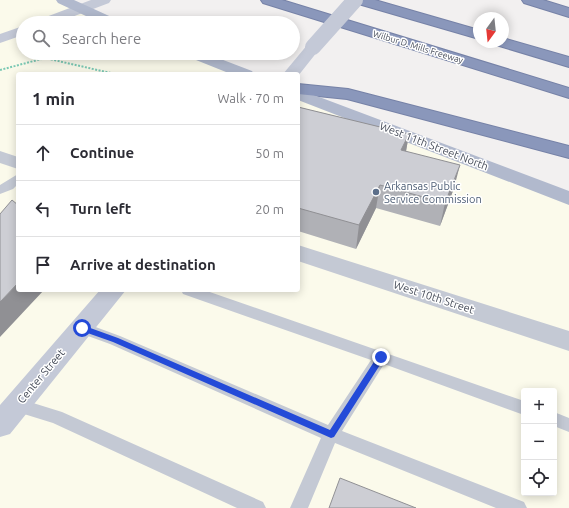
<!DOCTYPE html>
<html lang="en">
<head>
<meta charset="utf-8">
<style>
	body { margin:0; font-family:Ubuntu,sans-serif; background:#f7f7f7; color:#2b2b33 }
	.controls { position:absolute; right:12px; bottom:12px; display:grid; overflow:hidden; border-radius:4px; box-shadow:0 2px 10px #0003 }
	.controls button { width:36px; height:36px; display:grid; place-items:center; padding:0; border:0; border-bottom:1px solid #e1e1e2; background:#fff; color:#2b2b33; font:20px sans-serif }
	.compass { position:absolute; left:473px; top:12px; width:36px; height:36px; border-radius:50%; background:#fff; box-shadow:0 2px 10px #0003; rotate:195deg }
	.stop { position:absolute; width:12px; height:12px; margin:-9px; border:3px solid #234ad8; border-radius:50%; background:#fff }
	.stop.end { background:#234ad8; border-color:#fff; box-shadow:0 1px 4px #0008 }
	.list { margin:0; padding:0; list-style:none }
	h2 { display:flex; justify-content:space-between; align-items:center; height:52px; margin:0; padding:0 16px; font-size:17px }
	h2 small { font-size:13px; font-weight:400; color:#7c7c81 }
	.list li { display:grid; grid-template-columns:26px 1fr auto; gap:12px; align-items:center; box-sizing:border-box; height:56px; padding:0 16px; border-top:1px solid #e1e1e2 }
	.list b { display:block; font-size:15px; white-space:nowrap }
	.list em { font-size:13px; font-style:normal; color:#7c7c81 }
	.icon { flex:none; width:22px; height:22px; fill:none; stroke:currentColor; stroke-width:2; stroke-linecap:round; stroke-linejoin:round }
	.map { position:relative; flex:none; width:569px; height:508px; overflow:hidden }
	.search { position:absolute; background:#fff; box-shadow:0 2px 10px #0003; left:16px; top:16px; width:284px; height:44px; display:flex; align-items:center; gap:10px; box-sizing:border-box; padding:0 14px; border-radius:22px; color:#7c7c81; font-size:15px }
	.panel { position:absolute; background:#fff; box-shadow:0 2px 10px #0003; left:16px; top:72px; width:284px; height:220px; border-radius:4px }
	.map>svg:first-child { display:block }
</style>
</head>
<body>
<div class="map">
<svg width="569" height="508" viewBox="0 0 569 508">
	<rect width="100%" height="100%" fill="#f2f0f0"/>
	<!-- commercial -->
	<path fill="#fbfaeb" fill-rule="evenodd" d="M0,0H69L125,23H23V53H199L250,74H18V290H298V94L569,198V508H0ZM524,391H554V493H524Z"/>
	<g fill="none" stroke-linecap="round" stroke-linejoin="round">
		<defs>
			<path id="highway" d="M261,0H282L569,88V98L263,3Z
				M353,0H375L479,30V39L355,3Z
				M522,0H543L569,8V17L524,3Z
				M503,38L569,57V67L496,45L493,42H503Z
				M298,84L348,89L569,146V158L347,99L298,94Z"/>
		</defs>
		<!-- highway casing -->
		<use href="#highway" stroke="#7682a7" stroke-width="2"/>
		<!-- path -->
		<path stroke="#7bc9b4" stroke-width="2" stroke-dasharray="2 1.5" stroke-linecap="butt" d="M0,70L45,58L115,74"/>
		<!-- lane -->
		<path fill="#c4c9d4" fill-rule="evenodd" d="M18,174V184L13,189L0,194V185Z
			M181,290H204L524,401V415L384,364L342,431L524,502L527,508H496L335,443L308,508H290L321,438L110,344L77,332L75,328L77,324L82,322L120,336L328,425L371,360L183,294Z
			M17,398L62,412L263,502L266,508H237L53,423L11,410L9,405L11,400Z
			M554,412L569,418V432L554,426Z"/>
		<!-- street -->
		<path fill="#c4c9d4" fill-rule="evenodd" d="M0,151L18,157V169L0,163Z
			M298,245L569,331V351L298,261Z"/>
		<!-- secondary -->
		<path fill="#c4c9d7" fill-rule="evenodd" d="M91,0H111L109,3L56,23H36L38,20Z
			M23,26V35L0,43V34Z
			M313,42L318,44L321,47L298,76V74H283L308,44Z
			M100,290H126L10,434L0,437V405Z"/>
		<!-- primary -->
		<path fill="#b1b9cd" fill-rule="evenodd" d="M56,0H74L118,20L120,23H101L58,3Z
			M183,53H205L252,71L254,74H231L186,56Z
			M298,89L569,191V205L298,100Z"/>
		<!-- highway -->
		<use href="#highway" fill="#8a97bb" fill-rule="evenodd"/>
		<!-- secondary-bridge -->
		<path stroke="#c4c9d7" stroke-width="16" d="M313,47L355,0"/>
	</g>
	<!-- wall -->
	<path fill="#b0b1b6" d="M298,107L409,134L406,151L454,188L440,226L376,208L356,249L298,231Z"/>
	<!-- shaded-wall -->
	<path fill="#909094" d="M409,134L405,157L401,150Z
		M460,165L454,188L440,226L445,203Z
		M380,185L376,208L356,249L359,225Z
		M18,283V290H44L0,337V302Z"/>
	<!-- building -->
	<path fill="#cdced4" stroke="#909094" d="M298,107L409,134L401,150L460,165L445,203L380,185L359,225L298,208Z
		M12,200L18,205V283L0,302V214Z
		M340,478L416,508H329Z"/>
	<!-- route -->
	<path fill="#234ad8" d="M82,325L118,338L330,430L379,354H381L385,357L334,437L331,438L113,342L79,330V326Z"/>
	<!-- markers -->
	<circle fill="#5c6f8a" stroke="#fff" stroke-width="1.5" cx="376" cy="192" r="4"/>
	<g text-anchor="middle" stroke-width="3" stroke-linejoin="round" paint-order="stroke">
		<!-- far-street labels -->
		<g font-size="9" fill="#494f5c" stroke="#fff">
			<text transform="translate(418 47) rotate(17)" y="3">Wilbur D. Mills Freeway</text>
		</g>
		<!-- street labels -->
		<g font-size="11" fill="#494f5c" stroke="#fff">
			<text transform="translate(434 146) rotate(21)" y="4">West 11th Street North</text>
			<text transform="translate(434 297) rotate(18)" y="4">West 10th Street</text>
			<text transform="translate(41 376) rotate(-50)" y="4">Center Street</text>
		</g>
		<!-- service labels -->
		<g font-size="11" fill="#4e5e75" stroke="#fff" text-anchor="start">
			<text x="384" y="190">Arkansas Public<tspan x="384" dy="13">Service Commission</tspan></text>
		</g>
	</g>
</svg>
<div class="controls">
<button>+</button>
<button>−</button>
<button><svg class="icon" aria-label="locate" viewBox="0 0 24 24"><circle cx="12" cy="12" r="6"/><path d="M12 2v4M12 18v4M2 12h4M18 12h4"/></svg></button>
</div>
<svg class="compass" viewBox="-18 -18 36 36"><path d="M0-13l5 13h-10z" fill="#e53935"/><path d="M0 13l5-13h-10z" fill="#7c7c81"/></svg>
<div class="stop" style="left:82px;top:328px"></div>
<div class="stop end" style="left:381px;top:357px"></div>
<div class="search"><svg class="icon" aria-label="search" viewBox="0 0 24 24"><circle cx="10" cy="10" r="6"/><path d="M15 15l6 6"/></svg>Search here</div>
<section class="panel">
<h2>1 min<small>Walk · 70 m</small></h2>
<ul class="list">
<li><svg class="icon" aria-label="ahead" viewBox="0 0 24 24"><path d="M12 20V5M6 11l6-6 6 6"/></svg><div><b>Continue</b></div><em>50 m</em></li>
<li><svg class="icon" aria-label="left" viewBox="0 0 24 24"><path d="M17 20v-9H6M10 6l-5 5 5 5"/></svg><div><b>Turn left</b></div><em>20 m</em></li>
<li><svg class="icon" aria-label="arrive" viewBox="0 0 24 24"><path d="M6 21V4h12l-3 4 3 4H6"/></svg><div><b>Arrive at destination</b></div></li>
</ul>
</section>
</div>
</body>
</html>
